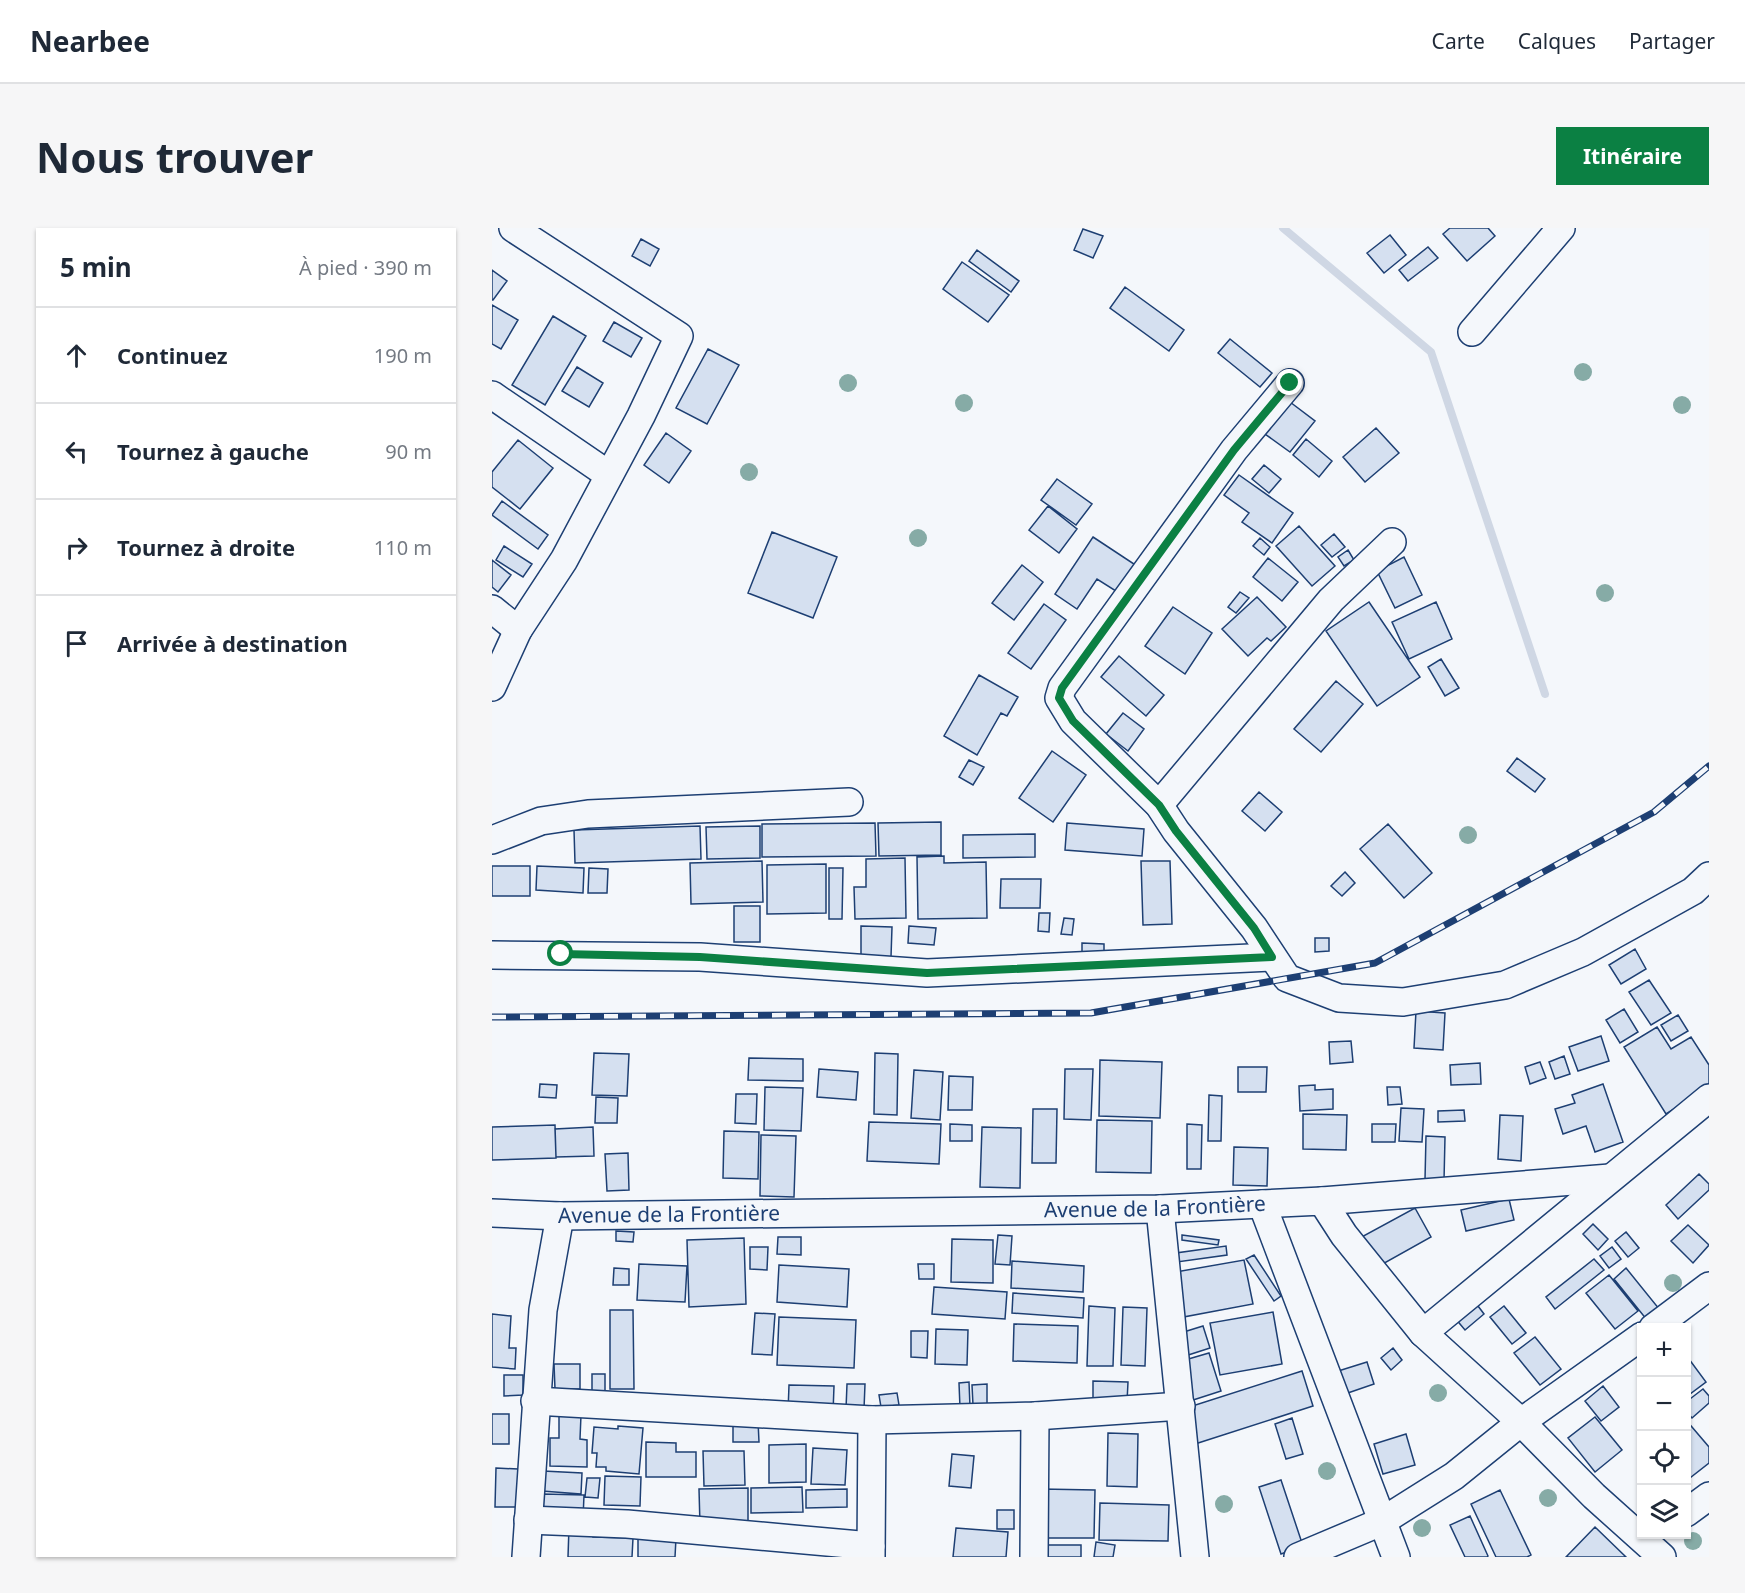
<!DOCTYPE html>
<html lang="fr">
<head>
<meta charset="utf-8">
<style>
	body { margin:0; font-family:"Noto Sans",sans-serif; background:#f6f6f7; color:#1f2937 }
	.controls { position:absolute; right:18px; bottom:18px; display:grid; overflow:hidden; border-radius:0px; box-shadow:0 2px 4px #0004 }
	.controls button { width:54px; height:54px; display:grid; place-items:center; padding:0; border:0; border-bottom:2px solid #e0e1e3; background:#fff; color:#1f2937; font:30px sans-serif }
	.stop { position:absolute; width:18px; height:18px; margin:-14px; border:4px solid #0b8043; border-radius:50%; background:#fff }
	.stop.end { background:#0b8043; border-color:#fff; box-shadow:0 2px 6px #0008 }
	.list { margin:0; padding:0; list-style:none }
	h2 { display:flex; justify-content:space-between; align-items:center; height:78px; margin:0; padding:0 24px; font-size:26px }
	h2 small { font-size:20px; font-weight:400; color:#747a83 }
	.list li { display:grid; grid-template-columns:39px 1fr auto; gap:18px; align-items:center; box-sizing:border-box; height:96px; padding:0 24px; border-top:2px solid #e0e1e3 }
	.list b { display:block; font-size:22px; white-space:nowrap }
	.list em { font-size:20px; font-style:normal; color:#747a83 }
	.icon { flex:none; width:33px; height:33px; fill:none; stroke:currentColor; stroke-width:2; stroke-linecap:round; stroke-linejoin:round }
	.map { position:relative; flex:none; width:1217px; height:1329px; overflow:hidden; border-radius:0px }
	header { display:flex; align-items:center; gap:36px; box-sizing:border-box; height:84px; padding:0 30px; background:#fff; border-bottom:2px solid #e0e1e3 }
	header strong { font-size:28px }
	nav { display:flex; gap:33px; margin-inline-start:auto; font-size:21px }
	.intro { display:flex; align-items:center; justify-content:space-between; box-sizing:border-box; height:144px; padding:0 36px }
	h1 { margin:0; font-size:42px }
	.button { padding:15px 27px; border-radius:0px; background:#0b8043; color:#fff; font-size:21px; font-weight:700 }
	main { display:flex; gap:36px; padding:0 36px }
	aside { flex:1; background:#fff; border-radius:0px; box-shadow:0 2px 4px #0004 }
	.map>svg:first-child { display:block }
</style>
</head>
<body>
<header>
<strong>Nearbee</strong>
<nav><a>Carte</a><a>Calques</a><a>Partager</a></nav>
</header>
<div class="intro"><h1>Nous trouver</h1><a class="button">Itinéraire</a></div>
<main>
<aside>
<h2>5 min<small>À pied · 390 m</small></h2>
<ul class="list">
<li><svg class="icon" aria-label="ahead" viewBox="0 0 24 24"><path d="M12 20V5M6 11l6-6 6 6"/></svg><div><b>Continuez</b></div><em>190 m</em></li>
<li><svg class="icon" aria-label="left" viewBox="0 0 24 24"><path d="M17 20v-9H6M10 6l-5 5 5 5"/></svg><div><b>Tournez à gauche</b></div><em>90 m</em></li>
<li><svg class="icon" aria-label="right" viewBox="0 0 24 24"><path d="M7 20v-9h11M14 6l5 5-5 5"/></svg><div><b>Tournez à droite</b></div><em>110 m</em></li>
<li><svg class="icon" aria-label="arrive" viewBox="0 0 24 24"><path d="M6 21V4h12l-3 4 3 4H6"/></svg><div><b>Arrivée à destination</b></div></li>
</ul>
</aside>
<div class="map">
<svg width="1217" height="1329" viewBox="0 0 1217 1329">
	<rect width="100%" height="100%" fill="#f4f7fb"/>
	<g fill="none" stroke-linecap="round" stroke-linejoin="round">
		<!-- stream -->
		<path stroke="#cfd7e4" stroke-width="8" d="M791,0L939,124L1053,466"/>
	</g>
	<!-- building -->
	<path fill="#d5e0f0" stroke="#1d3f73" stroke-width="1.5" d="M958,0H996L1003,8L975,33L951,6Z
		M591,1L611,8L601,30L582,22Z
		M898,7L914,27L892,45L875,25Z
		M149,11L167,21L158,38L140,28Z
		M936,19L946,30L916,53L907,42Z
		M485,22L527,53L519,64L477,33Z
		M470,34L517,67L496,94L451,61Z
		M0,42L15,53L1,72H0Z
		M633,59L692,102L677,123L618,80Z
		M0,77L26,92L9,121L0,116Z
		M61,88L94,108L53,177L20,157Z
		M122,94L150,110L139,129L111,113Z
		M738,111L780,145L768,159L726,125Z
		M216,121L247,137L215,196L184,180Z
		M85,139L111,155L97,179L70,163Z
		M798,174L823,193L798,224L773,206Z
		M884,200L907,225L873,254L851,229Z
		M174,205L199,223L177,255L152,237Z
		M814,211L840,233L827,249L801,227Z
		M26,212L61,240L28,281L0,259V244Z
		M772,237L789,251L777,265L760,251Z
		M747,247L801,285L780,315L750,294L757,285L732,267Z
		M565,251L600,276L584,297L549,272Z
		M10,273L56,307L46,321L0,287Z
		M556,278L585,301L567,325L537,302Z
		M807,298L843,338L820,358L784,318Z
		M280,304L345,329L321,390L256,365Z
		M842,306L853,319L840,329L829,317Z
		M601,309L645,338L627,365L605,351L585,381L563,366Z
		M768,310L778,319L772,327L761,318Z
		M12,318L40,336L31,349L4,332Z
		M856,322L862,332L852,338L846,329Z
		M912,329L930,367L903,380L885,343Z
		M776,330L806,354L790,373L761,349Z
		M0,332L19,347L6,364L0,359Z
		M530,337L551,354L522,392L500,375Z
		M748,364L757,370L744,385L736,379Z
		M765,369L794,399L779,413L775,410L756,428L730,401Z
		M877,374L928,449L885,478L834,403Z
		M944,374L960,411L917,431L900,394Z
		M552,376L574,392L539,441L516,425Z
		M681,379L720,405L693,446L653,418Z
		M627,428L672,467L654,488L609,449Z
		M949,431L967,460L953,468L936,439Z
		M487,447L526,469L515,488L509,485L485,527L452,508Z
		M844,453L871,476L829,524L802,501Z
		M631,485L652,501L636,523L614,506Z
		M560,523L594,547L561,594L527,570Z
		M1025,530L1053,551L1043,564L1015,543Z
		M477,532L492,539L481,557L467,549Z
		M767,564L790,584L773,603L750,583Z
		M449,594V627L387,628L386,595Z
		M383,595L384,628L270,629V596Z
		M575,595L652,601L650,628L573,622Z
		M896,596L940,645L912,670L868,621Z
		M208,598L209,631L83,635L82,602Z
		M268,598V630L215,631L214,599Z
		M543,606V629L471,630V607Z
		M452,628V635L494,634L495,690L426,691L425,629Z
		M413,630L414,690L363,691L362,659H374V631Z
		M270,633L271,674L199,676L198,635Z
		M649,633H678L680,696L651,697Z
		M334,636V685L275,686V637Z
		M0,638H38V668H0Z
		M45,638L92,640L91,665L44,662Z
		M97,640L116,641L115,665H96Z
		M337,640H351L350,691H337Z
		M853,644L863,655L850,668L839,658Z
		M509,651H549L548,680H508Z
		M242,678H268V714H242Z
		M547,685H558L557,704L546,703Z
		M572,690L582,691L580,707L569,706Z
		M369,698L400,699L399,729L369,728Z
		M417,698L444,700L442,717L416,715Z
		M823,710H837V723L823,724Z
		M590,715L612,716V724H590Z
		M1143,721L1154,741L1129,756L1117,737Z
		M1157,752L1179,785L1159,797L1137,764Z
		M1132,781L1146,804L1128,815L1114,792Z
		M924,783L953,785L951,822L922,820Z
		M1186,787L1196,803L1179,813L1169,797Z
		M1165,799L1179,821L1199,809L1217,837V859L1174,886L1132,819Z
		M1109,808L1117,833L1086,843L1077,819Z
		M859,813L861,834L838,836L837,814Z
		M102,825L137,826L135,868L100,867Z
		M383,825L406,826L405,887L382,886Z
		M1072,828L1078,846L1063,851L1057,834Z
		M257,830L311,831V853L256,852Z
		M608,832L670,834L668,890L607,888Z
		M1048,834L1054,850L1038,856L1033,839Z
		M988,835L989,856L959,857L958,837Z
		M746,839H775L774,864H746Z
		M327,841L366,844L364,872L325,869Z
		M573,841H601L599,892L572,891Z
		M422,842L451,844L448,892L419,890Z
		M457,848L481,849L480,882H456Z
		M48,856L65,857L64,870L47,869Z
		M1111,856L1131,914L1103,924L1094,898L1071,906L1063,881L1083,875L1080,867Z
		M823,857V862L841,861V881L808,883L807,858Z
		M273,859L311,860L309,903L272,902Z
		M895,859H908L910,876L896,877Z
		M244,866H265L264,896L243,895Z
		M717,867L730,868L729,913H716Z
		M104,869L126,870L125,895H103Z
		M909,880L932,881L930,914L907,913Z
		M541,881H565L564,935H540Z
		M972,882L973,893L946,894V883Z
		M811,886L855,887L854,922L811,921Z
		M1008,887L1031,888L1029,933L1006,931Z
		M605,892L660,893L659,945L604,944Z
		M377,894L449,896L447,936L375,933Z
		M458,896L480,897V913H458Z
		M695,896L710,897L709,941H695Z
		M880,896H904L903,914H880Z
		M63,897L64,930L0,932V899Z
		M101,899L102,928L64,929L63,901Z
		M490,899L529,900L528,960L488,959Z
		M232,903L267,904L266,951L231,950Z
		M269,907L304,908L302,969L268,968Z
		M934,908L953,909L952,953L933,952Z
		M742,919L776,920L775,958L741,957Z
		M136,925L137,962L115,963L113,926Z
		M1207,946L1217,956V962L1186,991L1174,977Z
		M1017,971L1022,992L974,1003L969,982Z
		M923,980L939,1009L880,1042L864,1012Z
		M1101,996L1116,1011L1106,1022L1091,1006Z
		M1196,997L1217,1017L1201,1035L1179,1013Z
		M124,1003L142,1004L141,1014L124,1013Z
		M1134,1004L1147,1020L1136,1029L1123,1013Z
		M506,1007L520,1008L518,1037L503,1036Z
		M690,1007L727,1012L726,1017L690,1012Z
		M286,1009H309V1027L285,1026Z
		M252,1010L254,1076L197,1079L195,1012Z
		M460,1011L501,1012V1055L459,1054Z
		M734,1018L735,1027L685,1034L684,1025Z
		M258,1019H276L275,1042L258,1041Z
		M1120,1019L1129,1031L1117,1040L1108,1028Z
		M762,1027L789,1068L782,1073L754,1031Z
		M1102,1031L1112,1042L1063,1081L1054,1069Z
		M752,1032L761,1076L686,1090L678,1045Z
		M520,1033L592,1038L591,1064L519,1060Z
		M147,1036L195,1038L193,1074L145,1072Z
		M426,1036H442V1051H427Z
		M287,1037L357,1041L355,1079L285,1074Z
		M122,1040L137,1041V1057H121Z
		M1134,1040L1168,1082L1155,1092L1122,1051Z
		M1117,1047L1146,1083L1123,1101L1094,1065Z
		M442,1059L515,1064L513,1091L440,1086Z
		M521,1065L592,1070L591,1090L520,1085Z
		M983,1074L992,1086L973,1102L963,1090Z
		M597,1078L623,1080L621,1138H595Z
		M1012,1078L1034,1105L1020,1116L998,1089Z
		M631,1079L655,1080L653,1138L629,1137Z
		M118,1082H141L142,1161H118Z
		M781,1084L790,1136L728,1147L718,1095Z
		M263,1085L283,1086L280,1127L260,1126Z
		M0,1086L19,1088L17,1120H24L23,1141L0,1139Z
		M287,1089L364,1092L362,1140L285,1137Z
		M522,1096L586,1098L585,1135L521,1133Z
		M711,1098L718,1120L690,1129L682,1107Z
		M444,1101L476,1102L475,1137L443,1136Z
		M419,1103H436L435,1130L419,1129Z
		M1043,1109L1069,1141L1048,1157L1022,1125Z
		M901,1120L910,1132L899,1142L889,1130Z
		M717,1125L729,1163L698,1173L686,1134Z
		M1194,1127L1214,1154L1194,1169Z
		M875,1134L882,1156L850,1167L843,1144Z
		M62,1136H88V1161H63Z
		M810,1143L821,1178L703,1216L691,1181Z
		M100,1146H113V1164H100Z
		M12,1147H31V1167L12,1168Z
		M601,1153L636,1154L635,1174L601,1173Z
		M477,1154L478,1179L468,1180L467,1155Z
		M355,1156H373L372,1181H354Z
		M495,1156V1177H481L480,1157Z
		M297,1157L342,1158L341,1185L296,1184Z
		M1111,1158L1127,1179L1109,1193L1093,1173Z
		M1211,1161L1217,1168V1175L1200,1190L1194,1183V1174Z
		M405,1165L407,1177L389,1179L387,1167Z
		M0,1186H17V1216H0Z
		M67,1187H89L88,1211L95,1212V1239L58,1238V1210H67Z
		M1103,1189L1130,1222L1103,1244L1076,1210Z
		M800,1190L811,1226L794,1231L783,1196Z
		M1194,1192L1217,1219V1235L1194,1253Z
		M266,1193L267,1214H241V1194Z
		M126,1198L151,1200L147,1246L114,1243V1239H104L105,1225H100L102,1199L126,1201Z
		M616,1205L646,1206L645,1259L615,1258Z
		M914,1206L923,1237L891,1246L882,1216Z
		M154,1214L184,1215V1224H204V1249H154Z
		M314,1216V1254L277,1255V1217Z
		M321,1220L355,1222L353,1257L319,1256Z
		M211,1223H252L253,1257L212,1258Z
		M460,1226L482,1228L479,1260L457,1258Z
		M4,1240L26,1241V1279H3Z
		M51,1243L90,1245L89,1266L50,1263Z
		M113,1248L149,1249L148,1278L112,1277Z
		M95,1250H108L106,1270L93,1269Z
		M789,1252L811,1318L789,1326L767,1259Z
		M310,1259L311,1284L259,1285V1260Z
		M256,1260V1296L208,1297L207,1261Z
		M355,1261V1279L314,1280V1262Z
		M549,1261L603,1262L602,1310H548Z
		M1008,1262L1039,1327L1035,1329H1004L979,1276Z
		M51,1266L92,1267L91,1291L51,1290Z
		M608,1275L677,1277L676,1313L607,1312Z
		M505,1282H522V1301H505Z
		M978,1288L996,1328L995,1329H973L958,1297Z
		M77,1299L102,1300L101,1309L141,1310L140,1329H76Z
		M1103,1299L1134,1329H1074Z
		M464,1300L516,1304L514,1329H461Z
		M146,1309L184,1310L183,1329H146Z
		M604,1314L623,1317L621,1329H602Z
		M545,1317H589V1329H545Z"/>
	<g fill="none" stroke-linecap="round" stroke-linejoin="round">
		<defs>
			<g id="minor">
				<path d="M980,104L1069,0"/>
				<path d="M798,155L742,222L570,460L567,470L581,493L667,577L684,603L762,700L795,750L847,770L911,774L1013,757L1091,724L1201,663L1217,648"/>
				<path d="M0,167L117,247"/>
				<path d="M0,381L26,402"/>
				<path d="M0,459L26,402L72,332L149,188L187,108L21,0"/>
				<path d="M667,577L839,372L900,314"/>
				<path d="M0,612L49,593L96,586L357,574"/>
				<path d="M0,727L208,729L435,745L780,729"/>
				<path d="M830,973L1118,950"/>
				<path d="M770,976L904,1329"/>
				<path d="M668,981L703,1329"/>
				<path id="s1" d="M0,985L68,988L668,981L830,973L852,1007L931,1105L1029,1194L1102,1268L1170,1329"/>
				<path d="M1161,1100L1217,1058"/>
				<path d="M931,1105L1217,870"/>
				<path d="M43,1173L380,1192L543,1188L689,1178"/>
				<path d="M1194,1285L1217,1268"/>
				<path d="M36,1292L135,1296L379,1318"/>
				<path d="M34,1329L51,1082L68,988"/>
				<path d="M379,1329L380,1192"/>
				<path d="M542,1329L543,1188"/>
				<path d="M806,1329L889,1294L962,1248L1029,1194L1150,1108"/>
			</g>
		</defs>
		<!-- minor casing -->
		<use href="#minor" stroke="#1d3f73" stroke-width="30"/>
		<!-- minor -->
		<use href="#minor" stroke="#f4f7fb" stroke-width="27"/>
		<defs>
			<path id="rail" d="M0,789L599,785L883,735L1162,584L1217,538"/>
		</defs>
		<!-- rail casing -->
		<use href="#rail" stroke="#1d3f73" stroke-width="7"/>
		<!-- rail -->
		<use href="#rail" stroke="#f4f7fb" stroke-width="4.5" stroke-dasharray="14" stroke-linecap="butt"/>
	</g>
	<!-- trees -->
	<g fill="#86aba6">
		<circle cx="1091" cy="144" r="9"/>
		<circle cx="356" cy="155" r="9"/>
		<circle cx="472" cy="175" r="9"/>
		<circle cx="1190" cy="177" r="9"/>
		<circle cx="257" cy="244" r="9"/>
		<circle cx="426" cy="310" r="9"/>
		<circle cx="1113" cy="365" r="9"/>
		<circle cx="976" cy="607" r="9"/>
		<circle cx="1181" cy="1055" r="9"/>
		<circle cx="946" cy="1165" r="9"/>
		<circle cx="835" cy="1243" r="9"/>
		<circle cx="1056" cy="1270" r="9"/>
		<circle cx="732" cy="1276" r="9"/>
		<circle cx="930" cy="1300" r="9"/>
		<circle cx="1201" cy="1313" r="9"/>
	</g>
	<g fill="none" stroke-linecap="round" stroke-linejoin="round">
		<!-- route -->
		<path stroke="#0b8043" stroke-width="8" d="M69,726L208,729L435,745L780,729L762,700L684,603L667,577L581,493L567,470L570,460L742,222L798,155"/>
	</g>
	<g text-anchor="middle" stroke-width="4.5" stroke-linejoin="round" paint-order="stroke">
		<!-- street labels -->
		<g font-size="21" fill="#1d3f73" stroke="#f4f7fb">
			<text dy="7" stroke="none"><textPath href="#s1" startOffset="663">Avenue de la Frontière</textPath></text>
			<text dy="7" stroke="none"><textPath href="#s1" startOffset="177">Avenue de la Frontière</textPath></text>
		</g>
	</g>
</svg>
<div class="controls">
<button>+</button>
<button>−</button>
<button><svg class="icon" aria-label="locate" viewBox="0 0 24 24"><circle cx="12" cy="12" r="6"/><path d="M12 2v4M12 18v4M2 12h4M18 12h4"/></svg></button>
<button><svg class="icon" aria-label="layers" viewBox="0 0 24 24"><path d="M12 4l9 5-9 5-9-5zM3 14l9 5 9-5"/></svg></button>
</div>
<div class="stop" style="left:69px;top:726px"></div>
<div class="stop end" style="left:798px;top:155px"></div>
</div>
</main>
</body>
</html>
